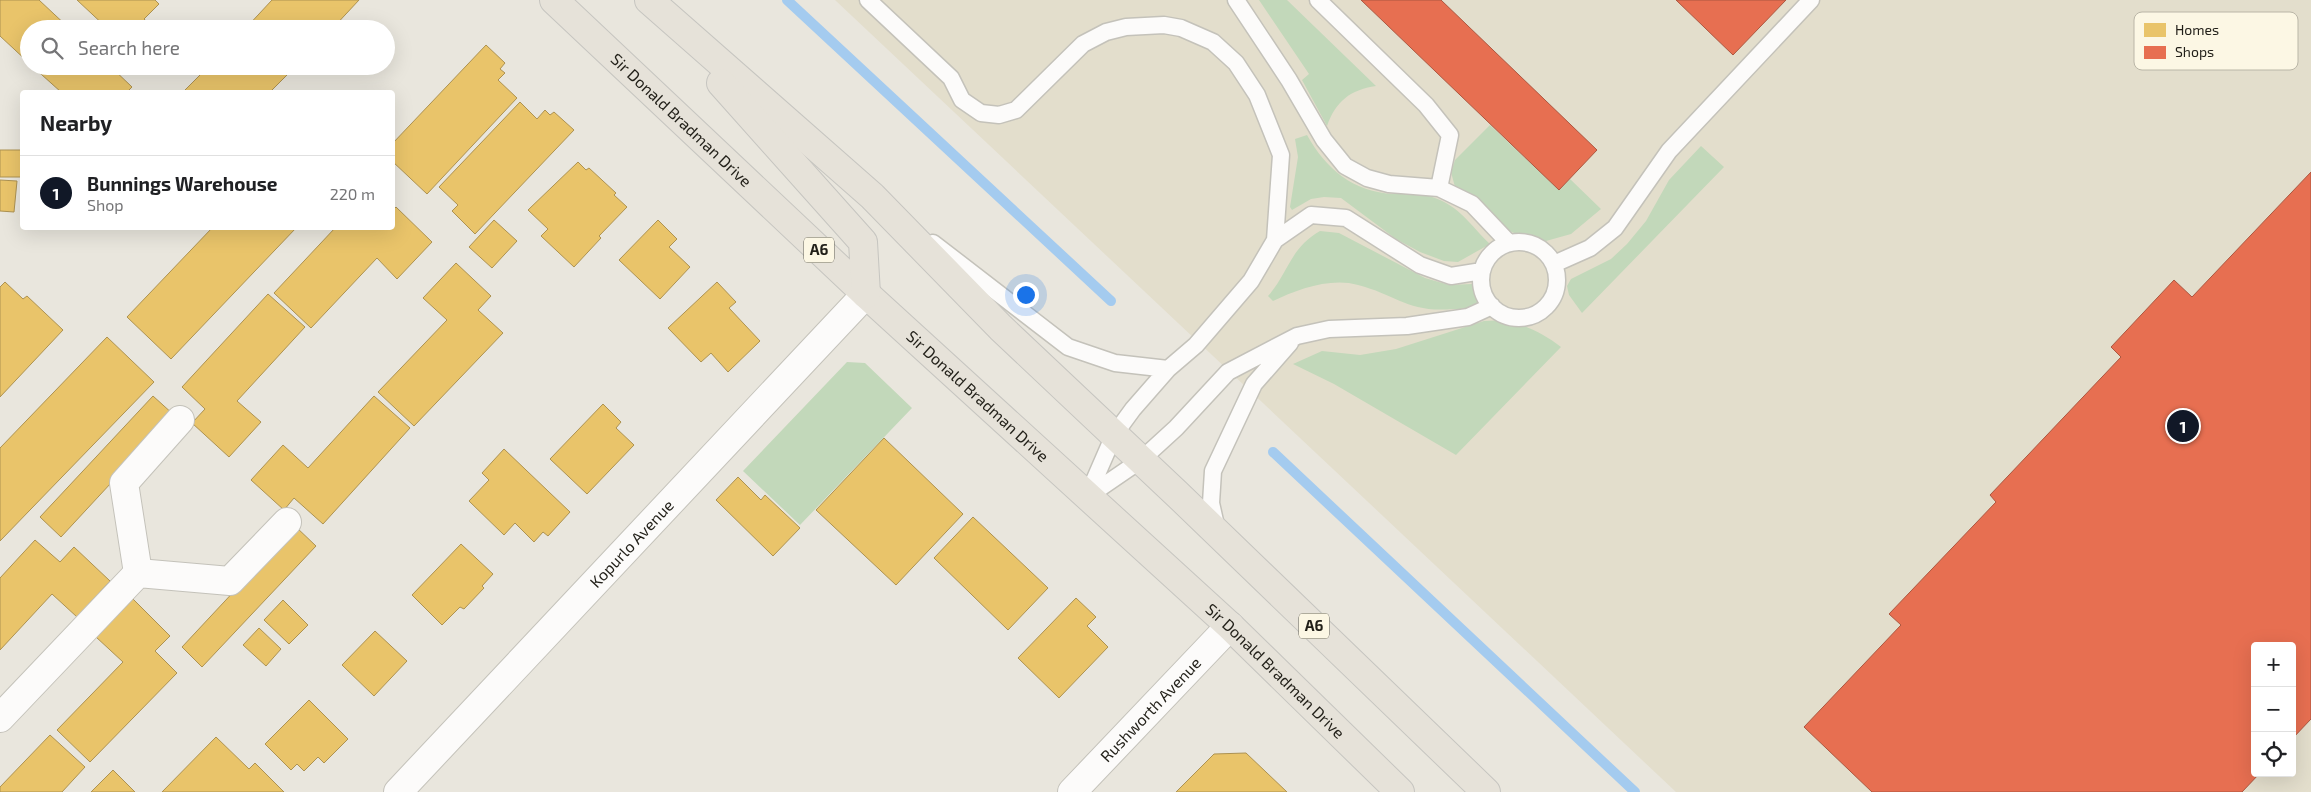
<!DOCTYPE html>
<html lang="en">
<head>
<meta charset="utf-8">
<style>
	body { margin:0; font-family:"Exo 2",sans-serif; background:#f6f6f6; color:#202124 }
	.controls { position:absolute; right:15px; bottom:15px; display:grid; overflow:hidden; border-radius:5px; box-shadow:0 5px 20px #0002 }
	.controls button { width:45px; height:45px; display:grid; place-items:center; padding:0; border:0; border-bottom:1px solid #e0e0e0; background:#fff; color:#202124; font:25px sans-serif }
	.you { position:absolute; left:1025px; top:294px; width:18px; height:18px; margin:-12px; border:4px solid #fff; border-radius:50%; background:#1a73e8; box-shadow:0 0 0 8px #1a73e833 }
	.badge { display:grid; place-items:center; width:32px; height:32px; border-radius:50%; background:#111827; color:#fff; font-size:16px; font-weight:700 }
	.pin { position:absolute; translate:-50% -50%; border:2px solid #fff; box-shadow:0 1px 5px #0006 }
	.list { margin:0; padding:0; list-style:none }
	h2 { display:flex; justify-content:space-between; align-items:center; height:65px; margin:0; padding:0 20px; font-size:21px }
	h2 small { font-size:16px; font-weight:400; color:#757577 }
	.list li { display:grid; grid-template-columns:32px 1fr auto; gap:15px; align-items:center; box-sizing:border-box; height:75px; padding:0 20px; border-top:1px solid #e0e0e0 }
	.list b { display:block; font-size:19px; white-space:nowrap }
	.list p { margin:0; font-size:16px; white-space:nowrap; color:#757577 }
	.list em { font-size:16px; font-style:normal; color:#757577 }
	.icon { flex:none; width:28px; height:28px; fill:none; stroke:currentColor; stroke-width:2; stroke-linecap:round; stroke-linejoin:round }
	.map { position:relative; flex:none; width:2311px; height:792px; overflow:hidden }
	.search { position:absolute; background:#fff; box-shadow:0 5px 20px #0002; left:20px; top:20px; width:375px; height:55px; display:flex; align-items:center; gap:12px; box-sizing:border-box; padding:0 18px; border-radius:28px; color:#757577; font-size:19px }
	.panel { position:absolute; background:#fff; box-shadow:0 5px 20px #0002; left:20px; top:90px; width:375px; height:140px; border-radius:5px }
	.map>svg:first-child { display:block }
</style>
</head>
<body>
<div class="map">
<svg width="2311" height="792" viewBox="0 0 2311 792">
	<rect width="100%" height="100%" fill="#e9e6dd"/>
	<!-- built -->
	<path fill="#e3decc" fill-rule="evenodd" d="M835,0H2311V792H1676ZM2255,646H2292V773H2255Z"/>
	<!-- green -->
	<path fill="#c2d8ba" d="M1259,0H1287L1376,86C1350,90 1336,101 1327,126L1302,80L1309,74Z
		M1490,125L1559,190L1570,179L1601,209L1571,234L1546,241L1519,235L1500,227L1455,187L1451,172L1455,160Z
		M1307,135C1326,169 1353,192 1394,194C1407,194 1419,192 1432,197C1460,206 1470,225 1490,244L1458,262L1444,261L1420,252L1396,239L1341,198L1324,197L1311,199L1292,210L1290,207L1298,157L1295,139Z
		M1701,146L1724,167L1582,313L1569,295L1567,286L1571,279L1611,259L1627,244L1646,221L1669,180Z
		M1320,231L1339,233L1425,278L1449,285L1472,284L1475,287L1479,304C1470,309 1463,309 1453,309C1408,313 1397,295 1358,285C1332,277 1297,289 1273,301L1268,296C1289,272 1290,248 1320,231Z
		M1506,320C1527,326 1543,333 1561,347L1456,455L1334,384L1293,364L1322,351L1360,355L1396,349L1484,321Z
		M847,362L865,363L912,408L800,525L743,471Z"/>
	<!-- homes -->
	<path fill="#e9c46a" stroke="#ad9251" d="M0,0H39L70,29H29V63L0,36Z
		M77,0H155L159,4L144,19L155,29H108Z
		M272,0H359L332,29H245Z
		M486,45L505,63L500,69L505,73L498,80L517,98L427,194L392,161V144Z
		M32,66H110L132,87L127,92H61Z
		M209,66H296L270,92H183Z
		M520,102L537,119L545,110L550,115L554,112L574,130L475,234L452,211L458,205L439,187Z
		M0,150H22V177H0Z
		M578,162L586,170L589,168L616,193L614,195L627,207L599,236L601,238L574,267L541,236L548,229L528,210Z
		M0,180L17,181L14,212L0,211Z
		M396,207L432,242L397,279L377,258L311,328L274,293L335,228H392V211Z
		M494,220L517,241L492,268L469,247Z
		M658,220L677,239L669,247L690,267L660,299L619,260Z
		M212,228H296L171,359L127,317Z
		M456,263L491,296L478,310L503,333L414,426L378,392L447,320L423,298Z
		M5,282L23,299L27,296L63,330L0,397V287Z
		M717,282L736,302L729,308L760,341L728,372L711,353L701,362L668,328Z
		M268,294L305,327L237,401L261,422L229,457L192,423L205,409L182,387Z
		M107,337L154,382L0,541V448Z
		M153,396L174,415L61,537L40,517Z
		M374,396L410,428L323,524L294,498L284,510L251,480L283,445L308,468Z
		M603,404L621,422L616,428L634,445L587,494L550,459Z
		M884,438L963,514L896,585L816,510Z
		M504,449L570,512L548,536L543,532L534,542L515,523L504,535L469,501L489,480L482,473Z
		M738,477L761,500L765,495L800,528L773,556L716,500Z
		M973,517L1048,588L1008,630L934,558Z
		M295,526L316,546L202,667L182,647Z
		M35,540L60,562L74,547L110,581L77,617L52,594L0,650V578Z
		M461,544L493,574L482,586L484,588L464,609L460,607L442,625L412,595Z
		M1076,598L1096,617L1087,626L1108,647L1059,698L1018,658Z
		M133,599L170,636L155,651L177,673L90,762L57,730L123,662L96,637Z
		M283,600L308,625L289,644L264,620Z
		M259,628L281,649L266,666L243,645Z
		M375,631L407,661L374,696L342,665Z
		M309,700L348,739L324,763L318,757L304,771L297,764L291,770L265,744Z
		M50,735L85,767L62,792H0V787Z
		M216,737L249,769L255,763L284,792H162Z
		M1246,753L1287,792H1176L1214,754Z
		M113,770L135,792H91Z"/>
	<!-- shops -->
	<path fill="#e76f51" stroke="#ac5740" d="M1361,0H1441L1597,150L1559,190Z
		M1676,0H1786L1733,55Z
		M2311,172V719L2292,739V646H2255V773H2260L2242,792H1872L1804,727L1901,625L1889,614L1996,502L1990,495L2121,357L2111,347L2174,280L2192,297Z"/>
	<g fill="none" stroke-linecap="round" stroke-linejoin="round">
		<!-- stream -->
		<path stroke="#a4cbef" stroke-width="10" d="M787,0L1111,301
			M1273,452L1635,792"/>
		<defs>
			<path id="lane" d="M868,0L951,78L962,100L981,113L999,115L1016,110L1083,44L1106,32L1126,27L1164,25L1181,28L1213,42L1236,63L1257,95L1281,155L1275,240
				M1236,0L1289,80L1324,140L1345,166L1367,178L1389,184L1439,188L1472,204L1509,243
				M1318,0L1426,105L1450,135L1439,188
				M1481 280a38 38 0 1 1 76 0a38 38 0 1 1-76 0Z
				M933,243L1068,347L1115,363L1168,369
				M1554,264L1590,248L1615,228L1669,151L1811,0
				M1087,497L1114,435L1133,409L1168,369L1196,345L1251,281L1275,240L1311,215L1346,218L1420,265L1451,276L1482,271
				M1087,497L1141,460L1176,428L1228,372L1297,336L1329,329L1407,326L1468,317L1492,306
				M1217,530L1211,503L1213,471L1254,384L1290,343"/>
			<g id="street">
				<path d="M138,573L124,483L180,420"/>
				<path d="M0,718L138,573L230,581L287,522"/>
				<path id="s1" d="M398,792L866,294"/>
				<path id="s2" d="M1072,792L1230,626"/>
			</g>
			<g id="primary">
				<path id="s3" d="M554,0L866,294L1230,626L1400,792"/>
				<path d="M649,0L872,196L1001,328L1177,494L1486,792"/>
				<path d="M721,83L863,242L866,294"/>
			</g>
		</defs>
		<!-- lane casing -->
		<use href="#lane" stroke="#c4c2ba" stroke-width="19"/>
		<!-- street casing -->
		<use href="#street" stroke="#c4c2ba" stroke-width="30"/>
		<!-- primary casing -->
		<use href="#primary" stroke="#c6c5c0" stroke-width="30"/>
		<!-- lane -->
		<use href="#lane" stroke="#fcfbfa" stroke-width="16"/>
		<!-- street -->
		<use href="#street" stroke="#fcfbfa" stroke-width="28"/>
		<!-- primary -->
		<use href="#primary" stroke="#e6e2d9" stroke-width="28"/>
	</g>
	<g text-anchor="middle" stroke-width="5" stroke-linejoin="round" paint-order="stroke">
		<!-- shield labels -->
		<g fill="#fcf7e4" stroke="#636055" stroke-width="1">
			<rect x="804" y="237.5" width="30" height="25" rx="4"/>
			<rect x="1299" y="613.5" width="30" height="25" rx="4"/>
		</g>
		<g font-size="15" font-weight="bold" fill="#211f18">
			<text x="819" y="255">A6</text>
			<text x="1314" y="631">A6</text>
		</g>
		<!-- street labels -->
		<g font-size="16" fill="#211f18" stroke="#fcf7e4">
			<text dy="6" stroke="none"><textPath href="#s3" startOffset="175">Sir Donald Bradman Drive</textPath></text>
			<text dy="6" stroke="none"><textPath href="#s3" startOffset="580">Sir Donald Bradman Drive</textPath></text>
			<text dy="6" stroke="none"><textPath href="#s1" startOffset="341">Kopurlo Avenue</textPath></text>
			<text dy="6" stroke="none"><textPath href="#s3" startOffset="985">Sir Donald Bradman Drive</textPath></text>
			<text dy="6" stroke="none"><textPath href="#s2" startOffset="114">Rushworth Avenue</textPath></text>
		</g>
	</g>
	<!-- legend -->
	<rect x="2134" y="12" width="164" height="58" rx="8" fill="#fcf7e4" stroke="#bab6a7" stroke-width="1"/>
	<rect x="2144" y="23" width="22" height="14" fill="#e9c46a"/>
	<rect x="2144" y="46" width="22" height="13" fill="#e76f51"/>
	<g font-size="14" fill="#211f18">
		<text x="2175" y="35">Homes</text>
		<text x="2175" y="57">Shops</text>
	</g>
</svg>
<div class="controls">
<button>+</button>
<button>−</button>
<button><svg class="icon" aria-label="locate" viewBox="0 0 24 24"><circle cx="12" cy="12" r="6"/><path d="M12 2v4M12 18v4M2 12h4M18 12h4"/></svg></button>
</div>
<div class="you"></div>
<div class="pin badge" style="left:2183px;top:426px">1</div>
<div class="search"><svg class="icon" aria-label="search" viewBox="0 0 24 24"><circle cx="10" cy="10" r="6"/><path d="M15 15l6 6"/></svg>Search here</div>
<section class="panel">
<h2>Nearby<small></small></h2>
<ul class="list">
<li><span class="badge">1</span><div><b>Bunnings Warehouse</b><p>Shop</p></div><em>220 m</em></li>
</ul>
</section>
</div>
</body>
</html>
